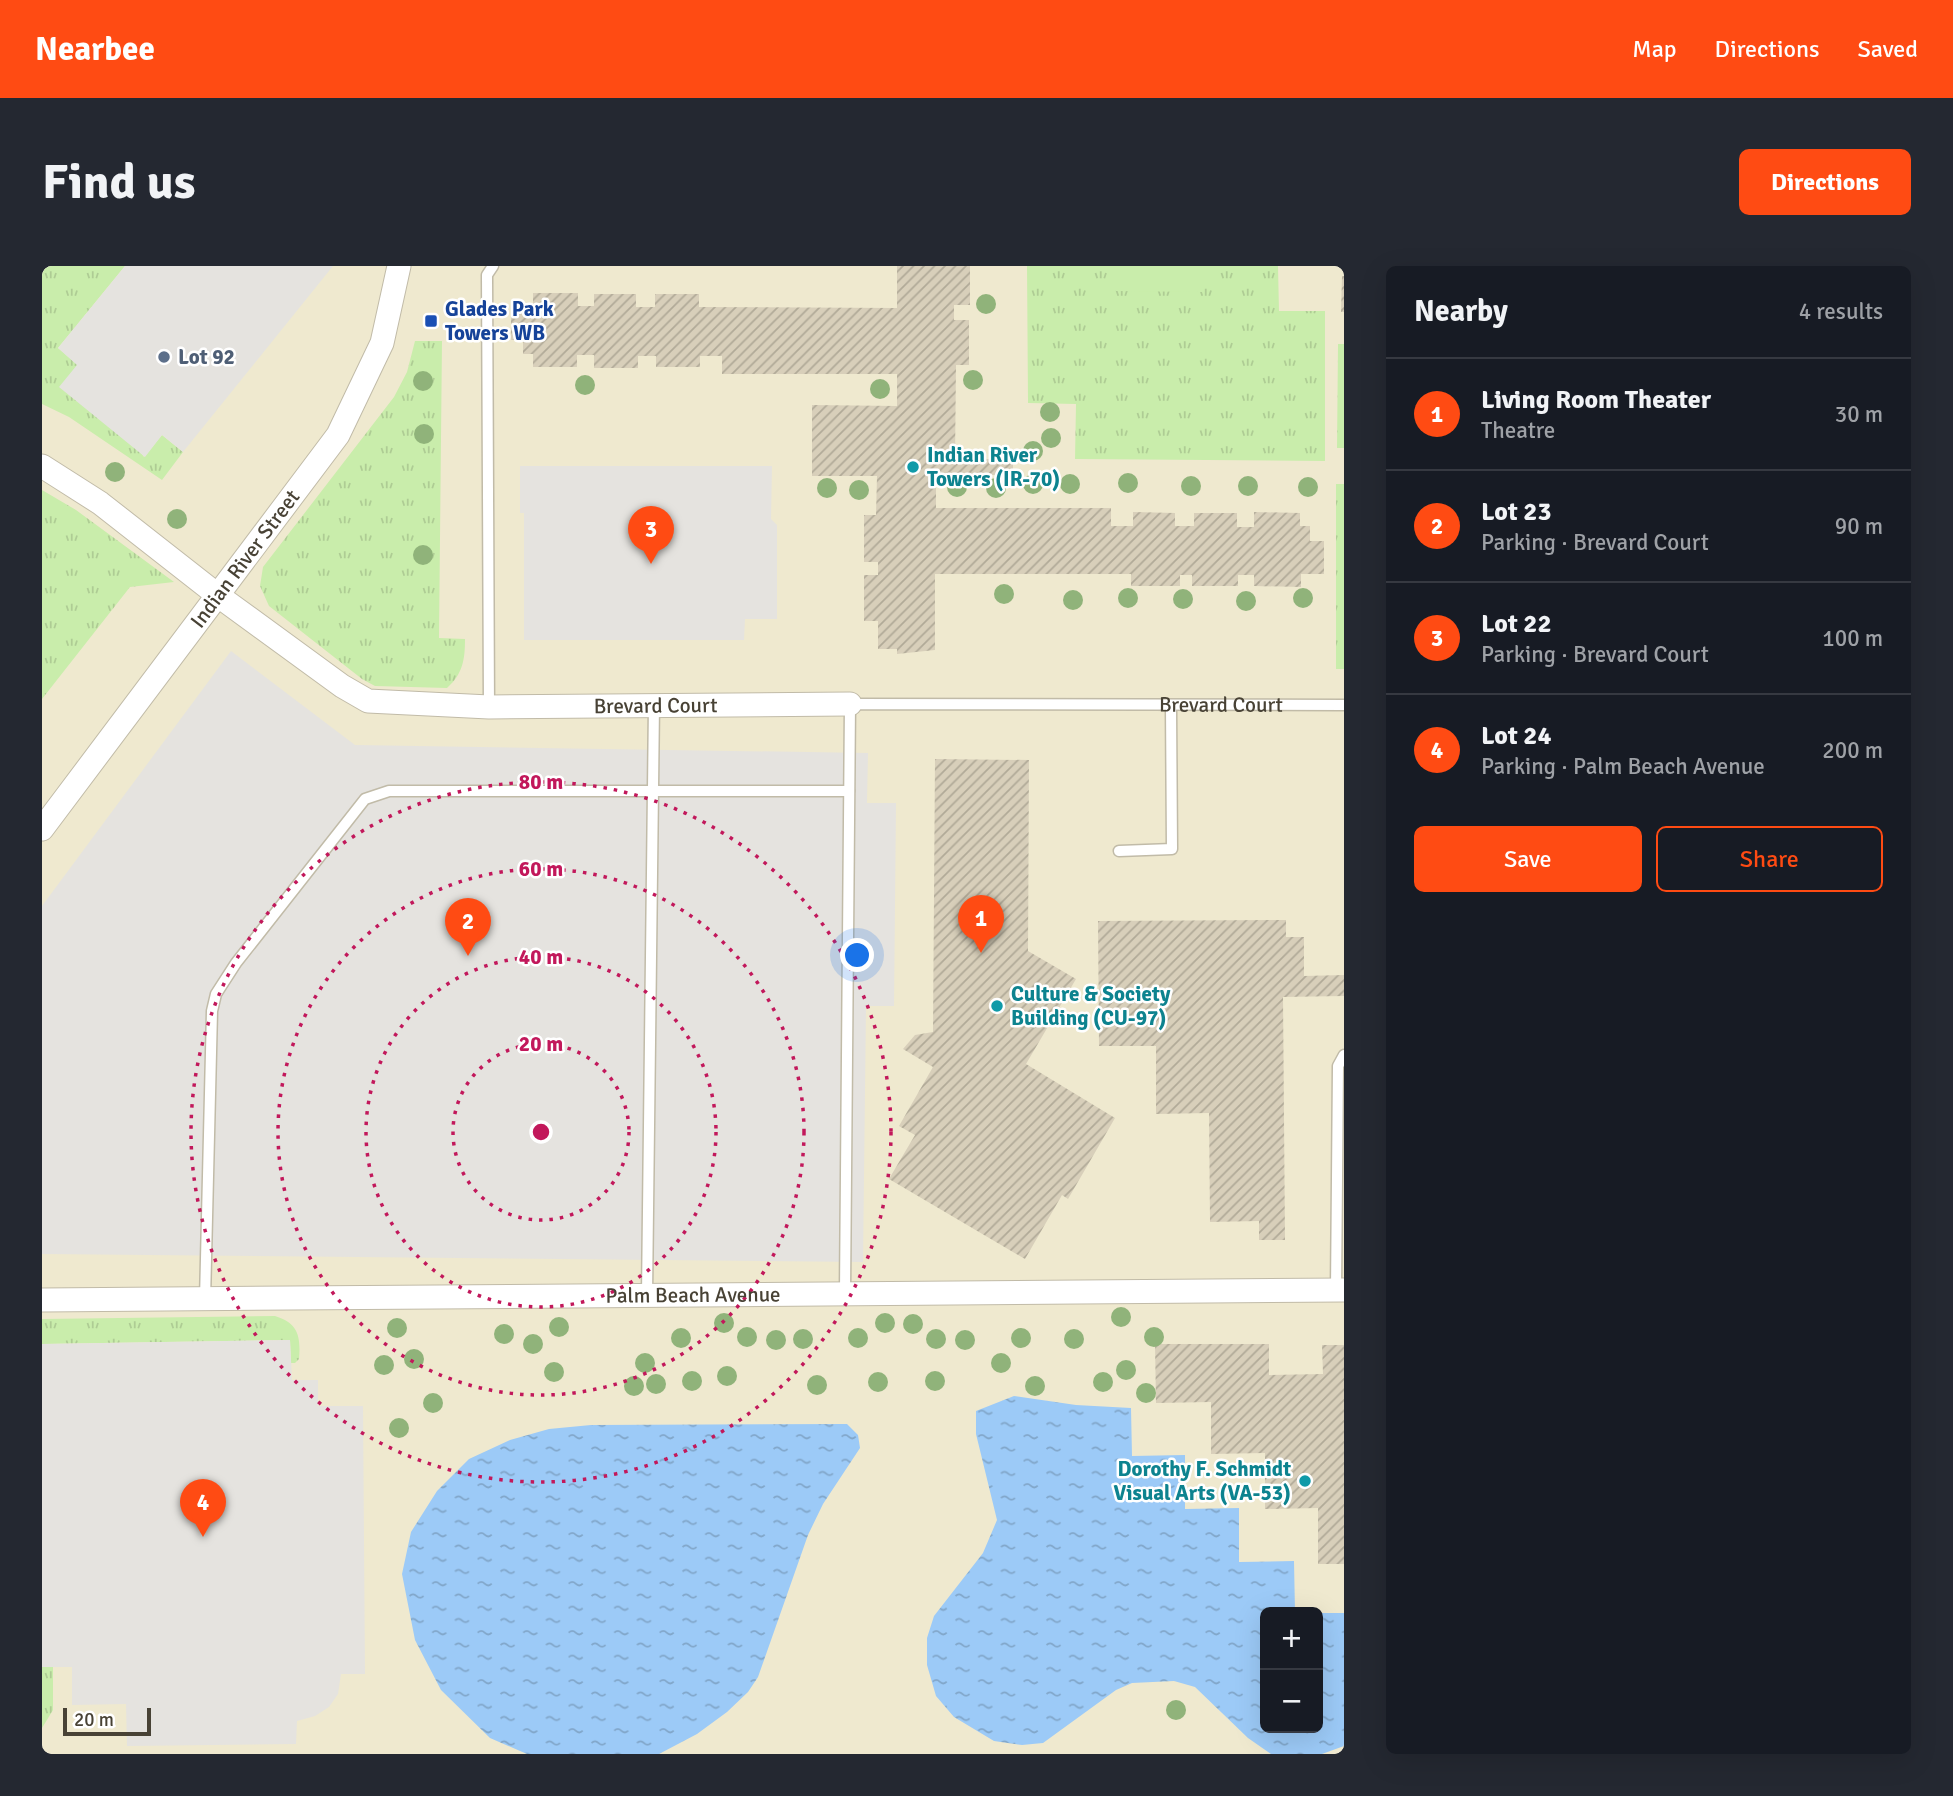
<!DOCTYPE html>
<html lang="en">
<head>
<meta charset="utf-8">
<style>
	body { margin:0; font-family:Signika,sans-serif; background:#242831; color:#f1f3f6 }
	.controls { position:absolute; right:21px; bottom:21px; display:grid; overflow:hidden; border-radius:10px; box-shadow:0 7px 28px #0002 }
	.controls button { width:63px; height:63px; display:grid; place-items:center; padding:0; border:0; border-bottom:2px solid #363941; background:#171b24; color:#f1f3f6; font:35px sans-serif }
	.scale { position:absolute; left:21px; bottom:18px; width:88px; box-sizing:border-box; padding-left:7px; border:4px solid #484235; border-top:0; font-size:19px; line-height:24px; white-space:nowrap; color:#484235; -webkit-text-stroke:5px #fff; paint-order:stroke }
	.you { position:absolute; left:816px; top:690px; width:24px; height:24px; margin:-18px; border:5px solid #fff; border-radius:50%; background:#1a73e8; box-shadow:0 0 0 10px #1a73e833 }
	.badge { display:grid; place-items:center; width:46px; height:46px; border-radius:50%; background:#ff4b13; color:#fff; font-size:23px; font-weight:700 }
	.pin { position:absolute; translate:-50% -58px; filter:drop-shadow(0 2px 4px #0008) }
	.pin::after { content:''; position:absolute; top:37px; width:24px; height:21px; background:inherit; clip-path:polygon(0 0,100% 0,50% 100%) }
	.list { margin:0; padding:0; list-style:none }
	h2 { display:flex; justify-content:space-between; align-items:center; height:91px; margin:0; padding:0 28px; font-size:30px }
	h2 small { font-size:23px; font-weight:400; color:#9ea1a6 }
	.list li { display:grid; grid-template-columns:46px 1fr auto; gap:21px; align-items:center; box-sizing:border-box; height:112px; padding:0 28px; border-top:2px solid #363941 }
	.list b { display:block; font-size:26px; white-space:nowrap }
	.list p { margin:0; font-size:23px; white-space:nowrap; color:#9ea1a6 }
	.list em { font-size:23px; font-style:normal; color:#9ea1a6 }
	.actions { display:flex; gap:14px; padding:21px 28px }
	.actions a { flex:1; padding:16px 0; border:2px solid #ff4b13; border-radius:10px; text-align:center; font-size:24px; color:#ff4b13 }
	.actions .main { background:#ff4b13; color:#fff }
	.map { position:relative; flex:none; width:1302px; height:1488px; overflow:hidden; border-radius:10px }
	header { display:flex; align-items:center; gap:42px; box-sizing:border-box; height:98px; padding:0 35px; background:#ff4b13; color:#fff }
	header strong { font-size:33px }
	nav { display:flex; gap:38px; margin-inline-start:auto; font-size:24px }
	.intro { display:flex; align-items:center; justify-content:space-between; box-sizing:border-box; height:168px; padding:0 42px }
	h1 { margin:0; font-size:49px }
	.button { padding:18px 32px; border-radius:10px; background:#ff4b13; color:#fff; font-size:24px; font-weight:700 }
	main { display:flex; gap:42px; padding:0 42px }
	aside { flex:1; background:#171b24; border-radius:10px; box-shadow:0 7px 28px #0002 }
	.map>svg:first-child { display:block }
</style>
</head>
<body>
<header>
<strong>Nearbee</strong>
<nav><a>Map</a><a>Directions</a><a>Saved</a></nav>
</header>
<div class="intro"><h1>Find us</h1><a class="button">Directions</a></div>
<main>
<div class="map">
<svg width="1302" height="1488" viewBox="0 0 1302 1488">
	<defs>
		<pattern id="grass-tufts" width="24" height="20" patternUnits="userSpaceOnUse" patternTransform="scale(1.75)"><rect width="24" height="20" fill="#c9edab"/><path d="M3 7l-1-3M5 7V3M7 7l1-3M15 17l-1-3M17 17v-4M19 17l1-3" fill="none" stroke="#aecc94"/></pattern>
		<pattern id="water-ripples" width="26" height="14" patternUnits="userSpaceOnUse" patternTransform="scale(1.75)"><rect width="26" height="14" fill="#9ccaf7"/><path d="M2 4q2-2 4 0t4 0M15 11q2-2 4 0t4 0" fill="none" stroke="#81a6c9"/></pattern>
		<pattern id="building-hatch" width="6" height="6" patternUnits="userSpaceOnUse" patternTransform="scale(1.75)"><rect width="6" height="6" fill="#d8cfba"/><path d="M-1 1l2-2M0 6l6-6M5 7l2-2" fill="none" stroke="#b1aa98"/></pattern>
	</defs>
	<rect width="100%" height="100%" fill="#f5f2e6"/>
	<!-- education -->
	<path fill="#efe9cf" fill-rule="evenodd" d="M0,0H1302V1488H0ZM1223,1346H1276V1462H1223Z"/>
	<!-- grass -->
	<path fill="url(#grass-tufts)" d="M0,0H83L16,82L36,99L102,191L120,169L141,186L120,214L27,151L0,138Z
		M985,0H1236L1237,45H1283V195L1033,193L1034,138L986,137Z
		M373,75H400L397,372L423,373C423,393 421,408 405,422L333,420L320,413L227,340L218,320L221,301L352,131L365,106Z
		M1296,78H1302V182H1295Z
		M1294,218H1302V403H1294Z
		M0,224L34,244L132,316L88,321L0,433Z
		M233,1050C256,1057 259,1070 257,1093L253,1097H249L248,1074L0,1078V1053Z
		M0,1401H11V1444L0,1462Z"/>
	<!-- green -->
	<path fill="#c9edab" d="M1074,0H1160V26L1074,25Z"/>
	<!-- parking -->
	<path fill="#e5e3df" d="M83,0H291L141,186L120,169L103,191L17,121L35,99L16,82Z
		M478,200H730L729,253L735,259V353H703L702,374H482V247H478Z
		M189,385L313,479L826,487L825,537H854L852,740H824L821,996L0,988V640Z
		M248,1074L250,1114H276V1140H321L323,1408H299L296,1428L287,1441L273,1450L255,1455L254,1478L85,1480L84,1438L30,1439V1401H0V1078Z"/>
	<!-- water -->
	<path fill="url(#water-ripples)" d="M972,1130L1034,1139L1089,1142L1090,1190L1143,1189V1243L1197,1242V1296L1252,1295L1253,1346H1223V1462H1276V1347H1302V1480L1280,1488H1229L1206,1472L1153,1421L1132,1415L1090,1417L1074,1424L1001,1477L980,1479L952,1475L912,1451L894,1430L885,1399V1372L892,1350L941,1287L955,1254L934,1168V1145Z
		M805,1158L816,1169L818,1182L781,1238L766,1269L716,1411L706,1426L685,1446L655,1468L617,1488H485L448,1472L399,1424L373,1374L360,1308L369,1266L395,1225L427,1193L468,1174L507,1163L549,1159Z"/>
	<!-- building -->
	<path fill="url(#building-hatch)" d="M855,0H928V39H912V54H927V99H914L913,193H971V209H894V242H1069V260H1091V246L1133,247V260H1152V247H1195V261H1212V246L1258,247V260H1268V275H1282V308H1259V321L1212,320V309H1196V320H1150V309H1138V320H1089V308H893V384L855,388V383H836V355H822V309H836V296H822V249H834L835,210H770V139L855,140V108H680V90H658V101H614V90H596V102H552V89H535V101H491V88H481V74H469V40H491V27H536V40H552V28H594V41H613V28H657V41L855,42Z
		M1300,10H1302V46H1299Z
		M893,493L987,494L986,685L1034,713L984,798L1073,852L1026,933L1020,929L983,993L847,913L873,869L857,860L891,801L861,783L873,769L891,766Z
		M1244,654V671H1262V710L1302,709V730L1241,731L1243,974H1217V955L1168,956L1167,847L1114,848V780H1057L1056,655Z
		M1113,1078H1227V1109L1281,1108L1280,1079H1302V1298H1276V1242L1223,1243V1187L1169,1188V1136L1114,1137Z"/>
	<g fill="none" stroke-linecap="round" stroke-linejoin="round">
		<defs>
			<g id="service">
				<path d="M447,441L445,9L451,0"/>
				<path d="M1077,585L1130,583L1129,441"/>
				<path d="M1294,1024L1296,800L1302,789"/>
				<path id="s1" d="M803,1026L808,438L1302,439"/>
				<path d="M605,1029L612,438"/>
				<path d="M163,1034L170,745L174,728L194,697L323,533L347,525H807"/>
			</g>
			<g id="minor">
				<path id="s2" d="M0,200L58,237L178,331L300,420L326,435L447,441L808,438"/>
				<path id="s3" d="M0,563L296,169L340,77L357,0"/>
				<path id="s4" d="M0,1034L1302,1024"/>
			</g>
		</defs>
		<!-- service casing -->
		<use href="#service" stroke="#c1bba8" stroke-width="13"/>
		<!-- minor casing -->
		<use href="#minor" stroke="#c1bba8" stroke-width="25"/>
		<!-- service -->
		<use href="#service" stroke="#fff" stroke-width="10"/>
		<!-- minor -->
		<use href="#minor" stroke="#fff" stroke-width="23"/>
	</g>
	<!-- trees -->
	<g fill="#90b37a">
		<circle cx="944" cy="38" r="10"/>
		<circle cx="931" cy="114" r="10"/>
		<circle cx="381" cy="115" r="10"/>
		<circle cx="543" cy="119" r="10"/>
		<circle cx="838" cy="123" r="10"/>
		<circle cx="1008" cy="146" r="10"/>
		<circle cx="382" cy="168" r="10"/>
		<circle cx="1009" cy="172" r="10"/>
		<circle cx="991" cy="185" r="10"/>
		<circle cx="73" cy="206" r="10"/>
		<circle cx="1086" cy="217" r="10"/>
		<circle cx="991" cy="218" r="10"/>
		<circle cx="1028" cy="218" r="10"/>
		<circle cx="1149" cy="220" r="10"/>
		<circle cx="1206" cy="220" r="10"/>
		<circle cx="915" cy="221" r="10"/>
		<circle cx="1266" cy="221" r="10"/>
		<circle cx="785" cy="222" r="10"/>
		<circle cx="954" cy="222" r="10"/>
		<circle cx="817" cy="224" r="10"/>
		<circle cx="135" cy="253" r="10"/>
		<circle cx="381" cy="289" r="10"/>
		<circle cx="962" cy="328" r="10"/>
		<circle cx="1086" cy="332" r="10"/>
		<circle cx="1261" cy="332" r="10"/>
		<circle cx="1141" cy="333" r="10"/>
		<circle cx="1031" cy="334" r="10"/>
		<circle cx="1204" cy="335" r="10"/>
		<circle cx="1079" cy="1051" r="10"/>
		<circle cx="682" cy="1057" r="10"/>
		<circle cx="843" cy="1057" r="10"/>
		<circle cx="871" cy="1058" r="10"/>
		<circle cx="517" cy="1061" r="10"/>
		<circle cx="355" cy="1062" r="10"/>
		<circle cx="462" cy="1068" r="10"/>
		<circle cx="705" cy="1071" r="10"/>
		<circle cx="1112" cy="1071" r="10"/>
		<circle cx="639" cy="1072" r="10"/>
		<circle cx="816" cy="1072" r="10"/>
		<circle cx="979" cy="1072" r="10"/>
		<circle cx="761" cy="1073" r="10"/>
		<circle cx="894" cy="1073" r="10"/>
		<circle cx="1032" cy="1073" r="10"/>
		<circle cx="734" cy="1074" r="10"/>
		<circle cx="923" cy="1074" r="10"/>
		<circle cx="491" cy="1078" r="10"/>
		<circle cx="372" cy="1093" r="10"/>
		<circle cx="603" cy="1097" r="10"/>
		<circle cx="959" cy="1097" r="10"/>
		<circle cx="342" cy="1099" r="10"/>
		<circle cx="1084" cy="1104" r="10"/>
		<circle cx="512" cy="1106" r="10"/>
		<circle cx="685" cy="1110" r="10"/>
		<circle cx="650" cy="1115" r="10"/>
		<circle cx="893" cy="1115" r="10"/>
		<circle cx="836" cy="1116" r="10"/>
		<circle cx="1061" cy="1116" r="10"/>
		<circle cx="614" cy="1118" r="10"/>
		<circle cx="775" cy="1119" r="10"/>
		<circle cx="592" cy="1120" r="10"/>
		<circle cx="993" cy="1120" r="10"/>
		<circle cx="1104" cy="1127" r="10"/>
		<circle cx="391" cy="1137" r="10"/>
		<circle cx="357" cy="1162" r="10"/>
		<circle cx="1134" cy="1444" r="10"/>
	</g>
	<!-- distance rings -->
	<g fill="none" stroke="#c2185b" stroke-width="3.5" stroke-dasharray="3.5 7">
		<circle cx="499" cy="866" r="88"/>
		<circle cx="499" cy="866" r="175"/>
		<circle cx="499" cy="866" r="263"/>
		<circle cx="499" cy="866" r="350"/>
	</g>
	<!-- markers -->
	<rect fill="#1a4fb4" stroke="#fff" stroke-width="2.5" x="382" y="48" width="14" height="14" rx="3.5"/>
	<circle fill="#5c6f8a" stroke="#fff" stroke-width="2.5" cx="122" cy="91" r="7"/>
	<g fill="#0f9aa8" stroke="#fff" stroke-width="2.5">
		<circle cx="871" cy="201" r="7"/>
		<circle cx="955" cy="740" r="7"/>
		<circle cx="1263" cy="1215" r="7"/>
	</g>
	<g text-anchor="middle" stroke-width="5" stroke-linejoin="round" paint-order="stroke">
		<!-- transit labels -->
		<g font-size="21" font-weight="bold" fill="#164399" stroke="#fff" text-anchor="start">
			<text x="403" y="50">Glades Park<tspan x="403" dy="24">Towers WB</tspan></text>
		</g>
		<!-- service labels -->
		<g font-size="21" font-weight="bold" fill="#4e5e75" stroke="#fff" text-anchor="start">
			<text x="136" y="98">Lot 92</text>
		</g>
		<!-- culture labels -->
		<g font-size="21" font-weight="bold" fill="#0d838f" stroke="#fff" text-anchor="start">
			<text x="885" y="196">Indian River<tspan x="885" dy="24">Towers (IR-70)</tspan></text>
			<text x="969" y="735">Culture &amp; Society<tspan x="969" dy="24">Building (CU-97)</tspan></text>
			<text x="1249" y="1210" text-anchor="end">Dorothy F. Schmidt<tspan x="1249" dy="24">Visual Arts (VA-53)</tspan></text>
		</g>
		<!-- street labels -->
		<g font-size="21" fill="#484235" stroke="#fff">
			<text dy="7" stroke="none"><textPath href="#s3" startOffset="338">Indian River Street</textPath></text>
			<text dy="7" stroke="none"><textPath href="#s2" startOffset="690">Brevard Court</textPath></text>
			<text dy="7" stroke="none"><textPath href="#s1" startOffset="959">Brevard Court</textPath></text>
			<text dy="7" stroke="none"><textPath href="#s4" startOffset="651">Palm Beach Avenue</textPath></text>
		</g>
	</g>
	<circle cx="499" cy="866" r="10" fill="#c2185b" stroke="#fff" stroke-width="3.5"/>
	<g font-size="21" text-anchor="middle" font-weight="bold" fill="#c2185b" stroke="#fff" stroke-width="5" stroke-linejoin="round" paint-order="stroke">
		<text x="499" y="523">80 m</text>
		<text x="499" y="610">60 m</text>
		<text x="499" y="698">40 m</text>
		<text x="499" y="785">20 m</text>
	</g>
</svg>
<div class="controls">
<button>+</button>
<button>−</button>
</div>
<div class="scale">20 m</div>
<div class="you"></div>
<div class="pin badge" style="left:939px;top:687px">1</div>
<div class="pin badge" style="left:426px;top:690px">2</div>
<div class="pin badge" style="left:609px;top:298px">3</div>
<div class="pin badge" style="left:161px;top:1271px">4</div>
</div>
<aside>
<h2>Nearby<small>4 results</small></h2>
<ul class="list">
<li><span class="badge">1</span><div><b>Living Room Theater</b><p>Theatre</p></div><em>30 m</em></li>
<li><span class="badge">2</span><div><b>Lot 23</b><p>Parking · Brevard Court</p></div><em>90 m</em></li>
<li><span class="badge">3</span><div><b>Lot 22</b><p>Parking · Brevard Court</p></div><em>100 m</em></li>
<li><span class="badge">4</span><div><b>Lot 24</b><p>Parking · Palm Beach Avenue</p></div><em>200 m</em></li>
</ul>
<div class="actions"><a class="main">Save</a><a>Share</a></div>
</aside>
</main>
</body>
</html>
